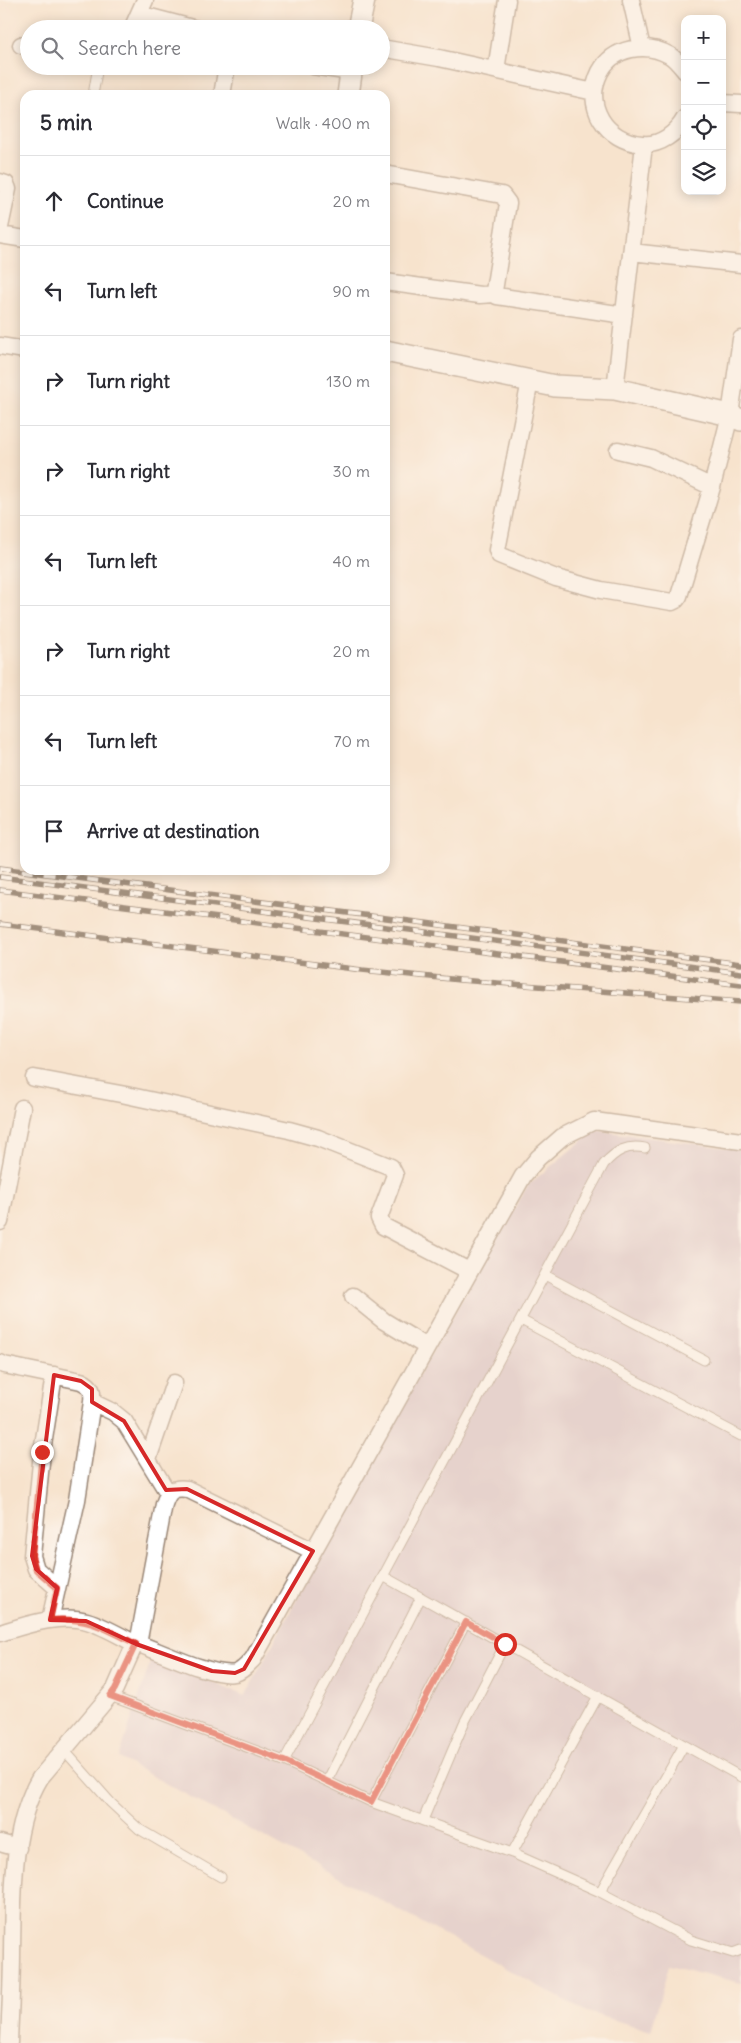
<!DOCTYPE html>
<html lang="en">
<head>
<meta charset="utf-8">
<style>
	body { margin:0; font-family:Delius,sans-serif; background:#f7f7f7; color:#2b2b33 }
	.controls { position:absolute; right:15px; top:15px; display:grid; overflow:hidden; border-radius:10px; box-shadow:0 2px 12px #0003 }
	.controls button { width:45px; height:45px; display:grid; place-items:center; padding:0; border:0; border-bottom:1px solid #e1e1e2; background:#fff; color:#2b2b33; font:25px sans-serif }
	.stop { position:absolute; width:15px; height:15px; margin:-11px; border:4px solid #d93025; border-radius:50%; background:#fff }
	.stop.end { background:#d93025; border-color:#fff; box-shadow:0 1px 5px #0008 }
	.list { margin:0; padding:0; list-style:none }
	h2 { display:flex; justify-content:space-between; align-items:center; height:65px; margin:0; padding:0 20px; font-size:21px }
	h2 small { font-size:16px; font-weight:400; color:#7c7c81 }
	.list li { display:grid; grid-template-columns:32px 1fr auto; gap:15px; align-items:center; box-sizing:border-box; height:90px; padding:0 20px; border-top:1px solid #e1e1e2 }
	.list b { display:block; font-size:19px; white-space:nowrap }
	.list em { font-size:16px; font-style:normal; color:#7c7c81 }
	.icon { flex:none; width:28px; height:28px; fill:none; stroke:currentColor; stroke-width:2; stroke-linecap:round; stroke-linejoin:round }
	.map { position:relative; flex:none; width:741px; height:2043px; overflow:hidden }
	.search { position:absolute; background:#fff; box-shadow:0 2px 12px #0003; left:20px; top:20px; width:370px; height:55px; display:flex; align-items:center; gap:12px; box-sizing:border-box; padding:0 18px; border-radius:28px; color:#7c7c81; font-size:19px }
	.panel { position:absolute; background:#fff; box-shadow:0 2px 12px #0003; left:20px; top:90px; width:370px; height:785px; border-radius:15px }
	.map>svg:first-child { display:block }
</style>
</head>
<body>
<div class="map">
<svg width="741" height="2043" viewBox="0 0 741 2043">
	<rect width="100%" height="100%" fill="#fff"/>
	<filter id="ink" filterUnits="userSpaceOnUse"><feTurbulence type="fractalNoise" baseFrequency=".02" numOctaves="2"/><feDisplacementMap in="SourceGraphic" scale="10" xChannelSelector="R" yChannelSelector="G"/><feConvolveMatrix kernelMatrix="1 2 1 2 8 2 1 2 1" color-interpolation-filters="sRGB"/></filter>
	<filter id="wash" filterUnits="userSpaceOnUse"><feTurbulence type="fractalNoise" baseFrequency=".0096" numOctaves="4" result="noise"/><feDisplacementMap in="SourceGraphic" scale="20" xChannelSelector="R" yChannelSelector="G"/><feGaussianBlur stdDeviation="1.12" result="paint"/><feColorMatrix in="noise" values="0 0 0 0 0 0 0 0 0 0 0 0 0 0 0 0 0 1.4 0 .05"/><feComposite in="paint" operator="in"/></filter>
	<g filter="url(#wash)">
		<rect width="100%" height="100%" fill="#f7e3cd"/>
		<!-- industrial -->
		<path fill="#d1bdc9" d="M595,1130L741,1150V1983L669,1965L651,2031L584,2011L119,1758L152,1657L245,1696L385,1434L528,1185Z"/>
	</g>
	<g filter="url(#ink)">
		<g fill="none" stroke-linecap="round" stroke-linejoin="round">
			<defs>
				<path id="service" d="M93,95L98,66
					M545,1275L704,1360
					M521,1320L741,1436
					M383,1576L741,1777
					M110,1696L284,1761L371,1802L512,1853L600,1892L691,1940L733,1953L741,1950
					M64,1750L111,1803L139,1829L221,1877
					M284,1761L604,1164C616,1151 627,1144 645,1148
					M327,1781L421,1597
					M371,1802L466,1622
					M423,1820L464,1723L505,1644
					M512,1853L598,1696
					M600,1892L684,1745"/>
				<path id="minor" d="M631,0L642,48
					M139,14L196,29
					M132,29L145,0
					M21,45L29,46
					M381,48L439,58L594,92
					M313,66L351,72
					M496,70L507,0
					M685,71C681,66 675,58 669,55C646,42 613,47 600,72C583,106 606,141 642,144C660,146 677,133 685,118
					M222,95L227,66
					M722,103L741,104
					M385,174L502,195L508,203L494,291L497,296L624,315
					M0,182L6,184L8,189L0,227
					M0,235L25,239
					M631,252L741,264
					M385,282L480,295L495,294
					M0,346L25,350
					M530,381L497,550L499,555L556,578L601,590L672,602L676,600L679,596L712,487L730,415L741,339
					M615,389L644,145
					M618,450L651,458L712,487
					M34,1078L126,1095L289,1130L318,1138L391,1167L395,1175L379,1218L383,1226L469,1271
					M0,1222L22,1108
					M353,1296L384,1321L427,1347
					M0,1363L4,1365L81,1381C92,1386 93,1391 92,1402L77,1500L50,1620
					M54,1375L42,1452L32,1556L36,1569L57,1588
					M92,1402L113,1412L124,1421L168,1493
					M148,1459L174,1383
					M0,1633C26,1625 60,1613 87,1621C104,1626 120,1636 136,1644
					M138,1644L164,1504C168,1492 172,1487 187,1489L313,1551
					M0,1843L18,1848
					M9,2043C10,2013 12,1982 12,1952C13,1896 11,1826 40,1778L115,1689L134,1646L139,1644C161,1652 213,1677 235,1673C243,1671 248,1664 253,1659L523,1176L538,1158L562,1137L594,1121L741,1141"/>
				<path id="tertiary" d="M358,29L364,0
					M348,95L352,66
					M385,351L555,386L615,389L730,415L741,420"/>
			</defs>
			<!-- service casing -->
			<use href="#service" stroke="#998676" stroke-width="11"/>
			<!-- minor casing -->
			<use href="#minor" stroke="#998676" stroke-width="19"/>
			<!-- tertiary casing -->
			<use href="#tertiary" stroke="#998676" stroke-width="24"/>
			<!-- service -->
			<use href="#service" stroke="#fff" stroke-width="9"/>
			<!-- minor -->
			<use href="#minor" stroke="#fff" stroke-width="16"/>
			<!-- tertiary -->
			<use href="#tertiary" stroke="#fff" stroke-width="21"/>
			<defs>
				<path id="rail" d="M0,868L741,964
					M0,877L741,973
					M0,890L741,985
					M0,924L362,970L460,980L741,1002"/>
			</defs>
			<!-- rail casing -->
			<use href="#rail" stroke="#3b2a1e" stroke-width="5.5"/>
			<!-- rail -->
			<use href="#rail" stroke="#fff" stroke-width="4" stroke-dasharray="11" stroke-linecap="butt"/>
		</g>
	</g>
	<g fill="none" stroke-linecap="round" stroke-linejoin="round" filter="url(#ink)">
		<!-- route -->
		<path stroke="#d93025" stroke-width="6" d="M42,1452L32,1556L36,1570L57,1588L50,1620C87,1617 104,1628 136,1644L115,1689L110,1696L284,1761L371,1802L466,1622L505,1644"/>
	</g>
	<!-- marked area -->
	<path d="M0 0H741V2043H0ZM54,1375L81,1381L92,1389V1402L124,1421L166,1490L187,1489L313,1551L244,1669L235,1673L212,1671L136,1644L86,1621L50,1620L57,1588L36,1569L32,1556Z" fill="#f7e3cd" fill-opacity=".55" fill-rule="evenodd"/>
	<path fill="none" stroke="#d62828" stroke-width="4" stroke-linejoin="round" d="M54,1375L81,1381L92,1389V1402L124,1421L166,1490L187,1489L313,1551L244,1669L235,1673L212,1671L136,1644L86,1621L50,1620L57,1588L36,1569L32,1556Z"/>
</svg>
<div class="controls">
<button>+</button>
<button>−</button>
<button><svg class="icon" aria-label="locate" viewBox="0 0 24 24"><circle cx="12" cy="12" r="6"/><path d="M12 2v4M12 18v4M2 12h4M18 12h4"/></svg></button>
<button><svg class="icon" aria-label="layers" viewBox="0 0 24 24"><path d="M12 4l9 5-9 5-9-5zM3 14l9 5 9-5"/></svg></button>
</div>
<div class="stop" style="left:505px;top:1644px"></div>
<div class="stop end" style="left:42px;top:1452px"></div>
<div class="search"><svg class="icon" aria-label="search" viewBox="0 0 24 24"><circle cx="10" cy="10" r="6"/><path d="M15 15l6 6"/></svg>Search here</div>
<section class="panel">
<h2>5 min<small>Walk · 400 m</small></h2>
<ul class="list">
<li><svg class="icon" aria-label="ahead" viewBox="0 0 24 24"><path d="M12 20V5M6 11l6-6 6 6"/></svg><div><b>Continue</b></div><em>20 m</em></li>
<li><svg class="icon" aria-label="left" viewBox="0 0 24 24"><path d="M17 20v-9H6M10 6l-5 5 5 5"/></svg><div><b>Turn left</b></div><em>90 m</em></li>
<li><svg class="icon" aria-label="right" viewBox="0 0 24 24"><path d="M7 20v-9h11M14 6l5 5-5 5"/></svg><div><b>Turn right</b></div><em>130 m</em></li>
<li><svg class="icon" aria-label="right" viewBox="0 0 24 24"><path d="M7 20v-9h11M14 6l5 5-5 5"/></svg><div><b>Turn right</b></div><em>30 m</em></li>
<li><svg class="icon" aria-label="left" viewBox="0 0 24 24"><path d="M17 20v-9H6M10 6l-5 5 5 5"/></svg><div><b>Turn left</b></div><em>40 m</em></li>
<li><svg class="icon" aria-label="right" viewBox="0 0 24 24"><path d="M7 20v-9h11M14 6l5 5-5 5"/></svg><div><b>Turn right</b></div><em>20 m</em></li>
<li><svg class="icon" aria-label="left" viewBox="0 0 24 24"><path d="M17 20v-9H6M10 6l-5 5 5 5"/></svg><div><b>Turn left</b></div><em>70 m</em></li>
<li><svg class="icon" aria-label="arrive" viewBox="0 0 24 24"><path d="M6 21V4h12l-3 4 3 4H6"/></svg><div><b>Arrive at destination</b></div></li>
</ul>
</section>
</div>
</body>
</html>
